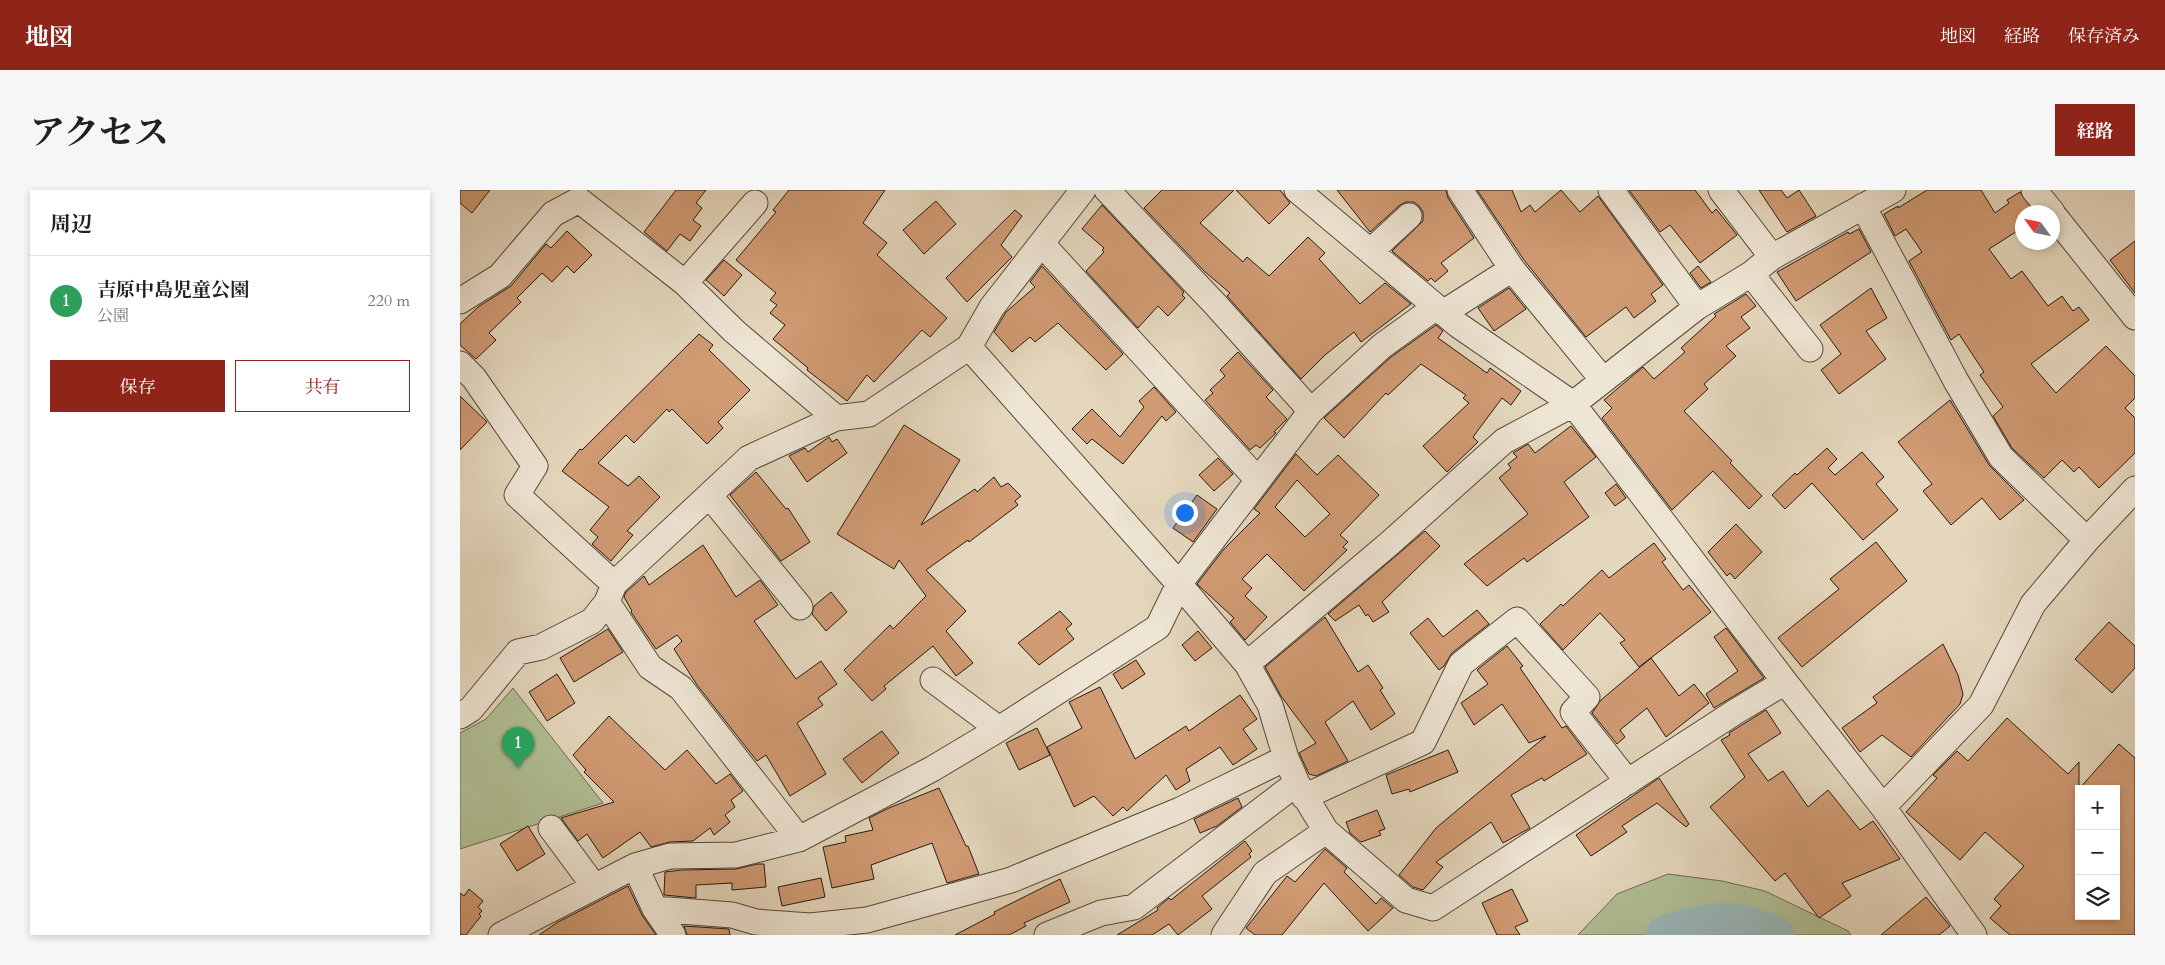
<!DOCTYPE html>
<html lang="ja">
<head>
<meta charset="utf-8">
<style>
	body { margin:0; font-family:Cardo,"Noto Serif JP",serif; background:#f6f6f6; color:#202124 }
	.controls { position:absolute; right:15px; bottom:15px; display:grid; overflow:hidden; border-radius:0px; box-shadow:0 2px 8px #0003 }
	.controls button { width:45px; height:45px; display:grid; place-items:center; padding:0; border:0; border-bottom:1px solid #e0e0e0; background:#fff; color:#202124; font:25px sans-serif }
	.compass { position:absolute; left:1555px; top:15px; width:45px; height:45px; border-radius:50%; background:#fff; box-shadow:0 2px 8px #0003; rotate:303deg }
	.you { position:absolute; left:724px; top:322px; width:18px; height:18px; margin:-12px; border:4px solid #fff; border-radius:50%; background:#1a73e8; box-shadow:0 0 0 8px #1a73e833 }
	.badge { display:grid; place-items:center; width:32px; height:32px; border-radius:50%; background:#8f2418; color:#fff; font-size:16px; font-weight:700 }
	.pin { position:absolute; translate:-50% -41px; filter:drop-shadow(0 1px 2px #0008) }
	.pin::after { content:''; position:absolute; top:26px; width:18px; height:15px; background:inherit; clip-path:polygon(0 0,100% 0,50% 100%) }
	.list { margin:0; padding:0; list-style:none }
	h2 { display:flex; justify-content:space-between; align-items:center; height:65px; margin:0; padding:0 20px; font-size:21px }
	h2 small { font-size:16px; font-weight:400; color:#757577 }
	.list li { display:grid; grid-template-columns:32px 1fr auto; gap:15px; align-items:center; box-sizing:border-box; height:90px; padding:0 20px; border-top:1px solid #e0e0e0 }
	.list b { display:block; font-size:19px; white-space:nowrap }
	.list p { margin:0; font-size:16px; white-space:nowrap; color:#757577 }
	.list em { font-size:16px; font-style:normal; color:#757577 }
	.actions { display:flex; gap:10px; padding:15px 20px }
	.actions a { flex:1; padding:11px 0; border:1px solid #8f2418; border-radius:0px; text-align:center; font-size:18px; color:#8f2418 }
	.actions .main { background:#8f2418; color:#fff }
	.icon { flex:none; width:28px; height:28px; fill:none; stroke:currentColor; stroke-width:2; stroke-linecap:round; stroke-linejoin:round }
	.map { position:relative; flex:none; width:1675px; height:745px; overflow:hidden; border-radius:0px }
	header { display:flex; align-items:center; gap:30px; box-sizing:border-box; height:70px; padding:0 25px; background:#8f2418; color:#fff }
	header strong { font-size:24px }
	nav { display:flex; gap:28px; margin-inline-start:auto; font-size:18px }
	.intro { display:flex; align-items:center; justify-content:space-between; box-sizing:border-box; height:120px; padding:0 30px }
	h1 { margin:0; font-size:35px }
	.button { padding:12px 22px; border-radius:0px; background:#8f2418; color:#fff; font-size:18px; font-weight:700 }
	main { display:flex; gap:30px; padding:0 30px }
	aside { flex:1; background:#fff; border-radius:0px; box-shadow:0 2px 8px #0003 }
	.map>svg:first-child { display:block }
</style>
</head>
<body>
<header>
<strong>地図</strong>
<nav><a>地図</a><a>経路</a><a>保存済み</a></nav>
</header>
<div class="intro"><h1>アクセス</h1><a class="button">経路</a></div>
<main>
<aside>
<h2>周辺<small></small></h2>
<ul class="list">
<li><span class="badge" style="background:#2e9e5b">1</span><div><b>吉原中島児童公園</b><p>公園</p></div><em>220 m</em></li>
</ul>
<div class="actions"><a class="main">保存</a><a>共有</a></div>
</aside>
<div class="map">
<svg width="1675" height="745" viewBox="0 0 1675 745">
	<rect width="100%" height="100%" fill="#e5d7bd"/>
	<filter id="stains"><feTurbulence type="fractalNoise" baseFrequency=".004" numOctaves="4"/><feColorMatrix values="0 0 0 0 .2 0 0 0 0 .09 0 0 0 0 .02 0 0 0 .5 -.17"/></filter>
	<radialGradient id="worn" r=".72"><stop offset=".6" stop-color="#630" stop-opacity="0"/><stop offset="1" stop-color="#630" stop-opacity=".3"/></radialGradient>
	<!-- green -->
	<path fill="#b1bf94" stroke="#6c6c52" d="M53,498L143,613L0,659V543L26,529Z
		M1208,684L1262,691L1305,701L1388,741L1391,745H1118L1157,704Z"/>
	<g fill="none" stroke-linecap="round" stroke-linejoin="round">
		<!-- river -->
		<path stroke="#99b7ba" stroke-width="39" d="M1205,745C1247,730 1273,727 1315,745"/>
	</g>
	<!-- building -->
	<path fill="#d19b74" stroke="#261a0f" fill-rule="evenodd" d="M0,0H30L12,23L0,13Z
		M216,0H246L236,13L242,18L233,30L241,36L230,51L220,44L207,61L184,42Z
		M329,0H425L403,33L427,53L417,65L487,128L470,147L462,140L414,192L407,185L387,211L347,180L348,178L313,149L325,135L310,123L317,115L310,110L316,103L276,70L316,22L313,20Z
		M702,0H774L740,33L783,72L787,67L809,86L848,47L865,63L859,69L900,114L925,93L951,114L901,152L894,142L865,165L841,189L767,106L770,103L744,81L684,18Z
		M776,0H820L830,13L809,34Z
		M877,0H986L988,8L1014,48L981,73L988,81L975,92L971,88L968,91L932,61L963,31V22L959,16L954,12H946L940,15L910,42Z
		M1017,0H1052L1061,22L1070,15L1075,22L1101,0L1120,22L1138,6L1203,95L1191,104L1196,111L1174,128L1166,117L1126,147L1064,70Z
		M1169,0H1235L1252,23L1256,19L1277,45L1240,73L1210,35L1200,42Z
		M1299,0H1321L1327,8L1339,0L1356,26L1327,42Z
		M1467,0H1521L1535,23L1549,13L1547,10L1560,2L1574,22H1562V38L1529,59L1551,89L1562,81L1588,116L1602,106L1613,121L1619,117L1629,130L1571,174L1596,203L1646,156L1675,186V208L1665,218L1675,228V263L1639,298L1619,277L1614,282L1602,270L1584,288L1552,258L1533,226L1543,217L1520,185L1524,182L1499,144L1491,150L1449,71L1462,62L1446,39L1435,46L1424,24L1438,16V18Z
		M476,11L496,34L464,64L443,40Z
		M642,15L724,102L722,105L725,108L708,126L698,116L678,138L626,81L644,62L642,60L644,58L622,39Z
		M555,20L562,26L541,55L552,67L507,112L486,88Z
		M1399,39L1411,62L1336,111L1317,82L1388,42L1389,44Z
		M107,41L132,65L114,83L107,76L92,92L82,83L57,108L61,112L29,143L36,150L16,169L0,155V134L18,117L51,96L86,54L91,58Z
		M1675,51V103L1650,70Z
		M264,70L282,85L264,106L246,90Z
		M582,76L663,164L646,180L598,133L575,152L570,147L552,162L534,142L546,122L575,97L570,92Z
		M1238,76L1251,92L1241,98L1230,83Z
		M1049,98L1066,119L1034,141L1018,118Z
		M1411,98L1427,128L1406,141L1426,169L1379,204L1361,180L1381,164L1360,135Z
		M1286,104L1296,116L1281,127L1290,138L1266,156L1276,166L1244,194L1248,199L1224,221L1272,271L1270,273L1302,306L1289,319L1253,281L1212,320L1142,228L1152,218L1144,210L1183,177L1194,189L1225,162L1221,158L1256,126L1254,124Z
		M976,135L983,141L978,148L1027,183L1030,178L1061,201L1051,215L1042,208L1013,247L1018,252L987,282L963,256L1009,213L1003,208L1006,205L961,174L928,205L926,203L884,248L864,228L931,167Z
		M239,144L253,155L249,160L290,200L258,232L263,238L247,254L212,219L209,222L207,219L174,253L166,245L138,273L168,296L179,286L200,307L167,341L173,345L151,371L132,354L138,347L130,340L149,317L102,281L120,259L122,260Z
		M778,162L813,200L806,207L827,229L814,242L816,243L800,258L796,255L790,260L745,210L753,203L750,200L765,186L760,180Z
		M694,197L716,222L706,231L702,226L663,274L632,249L627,254L612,239L632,219L660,247L684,217L679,211Z
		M0,206L27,232L0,260Z
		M1490,210L1529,275L1564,310L1540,330L1522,308L1491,335L1463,301L1472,294L1438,252Z
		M444,235L500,270L461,335L515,299L517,302L534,287L541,297L548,293L561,306L555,311L558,315L509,352L508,350L466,380L506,421L486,441L513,473L496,486L473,456L424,496L426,499L412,511L384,480L430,435L433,439L466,406L439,370L434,379L377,344Z
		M1111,236L1136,267L1104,292L1129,327L1067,372L1064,368L1027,396L1004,374L1068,324L1039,288L1051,278L1048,274L1057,267L1053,263L1068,254L1075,263Z
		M369,247L372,252L377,249L387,263L347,292L329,266L345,258L348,262Z
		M1367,258L1377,269L1368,278L1375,285L1402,262L1424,287L1416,294L1438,320L1403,350L1352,293L1325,319L1312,305L1335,283L1337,285Z
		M836,264L857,285L878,265L919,305L880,345L888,352L883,357L887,360L844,401L807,364L782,389L792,398L785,406L807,427L785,450L770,432L774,428L737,394L764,359L800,323L794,319ZM837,290L870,324L845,347L815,317Z
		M758,268L773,284L754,301L739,285Z
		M296,282L326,319L328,318L350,352L321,371L270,305Z
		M1156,294L1166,308L1155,316L1145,303Z
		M737,305L757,319L733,352L713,338Z
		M1276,334L1302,362L1275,389L1270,383L1267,386L1248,362Z
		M965,341L980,356L922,412L929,422L913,432L908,424L906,426L899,415L875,431L868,424Z
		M1416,352L1447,391L1342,477L1318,448L1379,399L1370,389Z
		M1194,353L1206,369L1202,372L1223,400L1229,395L1251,422L1179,477L1160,453L1165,450L1140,423L1103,460L1080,434L1101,414L1103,416L1142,380L1149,388Z
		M243,355L276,407L300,390L308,401L318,415L294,431L336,489L361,471L377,494L358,508L363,515L337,533L366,584L330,606L306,565L297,571L237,495L214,459L222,451L217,445L196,459L171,422L172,421L164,407L166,402L183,387L184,386L189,395Z
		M371,402L387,422L366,441L352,424L354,416Z
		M1017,420L1029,434L992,463L984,476L979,480L950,443L968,428L983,447Z
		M600,421L612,434L606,439L614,449L579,475L558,453Z
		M865,427L898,482L908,475L923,498L920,500L935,524L911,540L893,511L865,532L888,571L856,586L849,584L839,563L856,553L821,506L805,477Z
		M1649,432L1675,456V478L1652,503L1615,469Z
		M1266,438L1304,488L1254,518L1246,504L1278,481L1254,447Z
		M148,439L163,462L114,492L100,468Z
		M738,441L752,458L735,471L722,455Z
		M1483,454L1498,485L1503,504L1500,514L1451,567L1422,545L1400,562L1382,538L1417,513L1413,507Z
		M1047,456L1063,476L1060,478L1102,538L1106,536L1127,564L1084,591L1082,588L1051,605L1070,638L1043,653L1031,632L976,672L983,677L963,700L953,697L939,685L976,638L1086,546L1069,553L1042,514L1014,535L1001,513L1028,494L1017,480Z
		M1191,468L1219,506L1234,494L1249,513L1206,547L1187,518L1160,540L1165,547L1157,554L1132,523L1141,510Z
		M676,470L685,484L662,499L653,484Z
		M97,484L115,513L87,531L69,502Z
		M640,497L675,569L726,536L729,541L780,505L797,529L783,539L797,559L773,575L760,557L726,579L730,591L716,600L706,585L667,621L663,617L653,626L634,606L614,617L587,557L622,538L609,512Z
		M1306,520L1321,543L1288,564L1308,591L1323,581L1348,617L1368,600L1400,640L1413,631L1440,669L1382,693L1391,706L1359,728L1325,683L1315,691L1250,617L1285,587L1261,550L1270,545L1269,543Z
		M149,526L205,580L227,560L256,594L270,584L283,601L271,610L275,617L265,625L270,632L254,645L250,638L233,651L210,652L191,657L180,642L143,668L127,644L118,651L101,628L154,612L124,582L126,580L113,565Z
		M1547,528L1608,584L1619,572V726H1656V599H1619L1659,554L1675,568V745H1550L1530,728L1541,716L1534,709L1564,676L1525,642L1500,670L1446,622L1477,588L1473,585L1497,561L1508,571Z
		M577,538L590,565L559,580L546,553Z
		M422,541L439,563L402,593L383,569Z
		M988,560L998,582L950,602L949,599L932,604L926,585Z
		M1199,588L1229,634L1226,637L1197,613L1162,636L1167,642L1131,666L1116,645Z
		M479,598L506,656H508L519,684L487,693L472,653L411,675L414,689L372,698L363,657L386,652L385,646L413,640L409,628L429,618Z
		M778,608L782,617L757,636L740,643L734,629Z
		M917,620L925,639L919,641L921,645L901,652L890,643L886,632Z
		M68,636L85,664L57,681L40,654Z
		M785,651L792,661L789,664L791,667L742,706L752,719L718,745L709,734L692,745H657L698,720L697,718L709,708L711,710Z
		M865,659L887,678L884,682L916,714L921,708L933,718L908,741L864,693L822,745H795L786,738L827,686L835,692Z
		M297,674H304L306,697L272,700V693L236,695V708L204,705V704L205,682L221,680L276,679Z
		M361,688L365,707L322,716L318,697Z
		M600,689L610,712L564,733L566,736L549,745H495L535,724L534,722Z
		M168,696L182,725L196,745H79L98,732Z
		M9,699L23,711L18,717L22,721L19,724L21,726L6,745H0V703L4,706Z
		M1052,699L1068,731L1055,737L1060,745H1037L1022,713Z
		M1466,707L1490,736L1479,745H1421Z
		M224,736L269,739L270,745H227Z"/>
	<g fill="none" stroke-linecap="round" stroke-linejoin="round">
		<defs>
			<path id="minor" d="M647,0L755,114L851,221
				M837,0L998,135L1113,214L1325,492L1423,617L1514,745
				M1000,0L1052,79L1143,190
				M1151,0L1237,117
				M1261,0L1312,67
				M1574,0L1592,22
				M1403,16L1496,191L1541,267L1627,350
				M1592,23L1675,127
				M582,54L798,290
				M911,61L949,26
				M1291,84L1350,159
				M225,93L295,13
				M0,111L40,86L93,24L119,10L225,93L274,141L376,228
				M983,123L1052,79
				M509,157L719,394L787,474L810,515L826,568L837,593L866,641L946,710L973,718L1275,522L1325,492
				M0,174L14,188L75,276L57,305L154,394
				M250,306L340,417
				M147,412L190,477L221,498L339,649
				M787,474L930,353L1044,251L1113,214L1237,117L1291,84L1312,67L1433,0
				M473,490L539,539
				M0,526L11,519L58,462L81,457L132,431L147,412L154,394L289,268L376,228L409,224L509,157L532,117L623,0
				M844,607L963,552L1001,474L1057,430L1127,507L1113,522L1168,592
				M1423,617L1521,515L1573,414L1627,350L1675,299
				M91,638L134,696
				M175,676L195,719L272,725L296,732L350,736L407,730L551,690L720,620L826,568
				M195,719L213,745
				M41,745L175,676L210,666L276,665L339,649L472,579L539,539L698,437L719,394L851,221L922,156L976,117
				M587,745L641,723L674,717L837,593
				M764,745L805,683L866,641"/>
		</defs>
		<!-- minor casing -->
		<use href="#minor" stroke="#56493a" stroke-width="27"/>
		<!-- minor -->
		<use href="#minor" stroke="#eee5d4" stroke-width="25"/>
	</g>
	<rect width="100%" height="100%" filter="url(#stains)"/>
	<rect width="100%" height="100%" fill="url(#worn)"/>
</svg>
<div class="controls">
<button>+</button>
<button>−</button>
<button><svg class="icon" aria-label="layers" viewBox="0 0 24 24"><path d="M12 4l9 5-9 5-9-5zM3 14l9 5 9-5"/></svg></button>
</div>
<svg class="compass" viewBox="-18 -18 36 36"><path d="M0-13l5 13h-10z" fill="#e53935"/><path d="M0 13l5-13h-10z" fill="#757577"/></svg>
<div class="you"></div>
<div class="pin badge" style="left:58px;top:578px;background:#2e9e5b">1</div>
</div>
</main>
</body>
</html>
